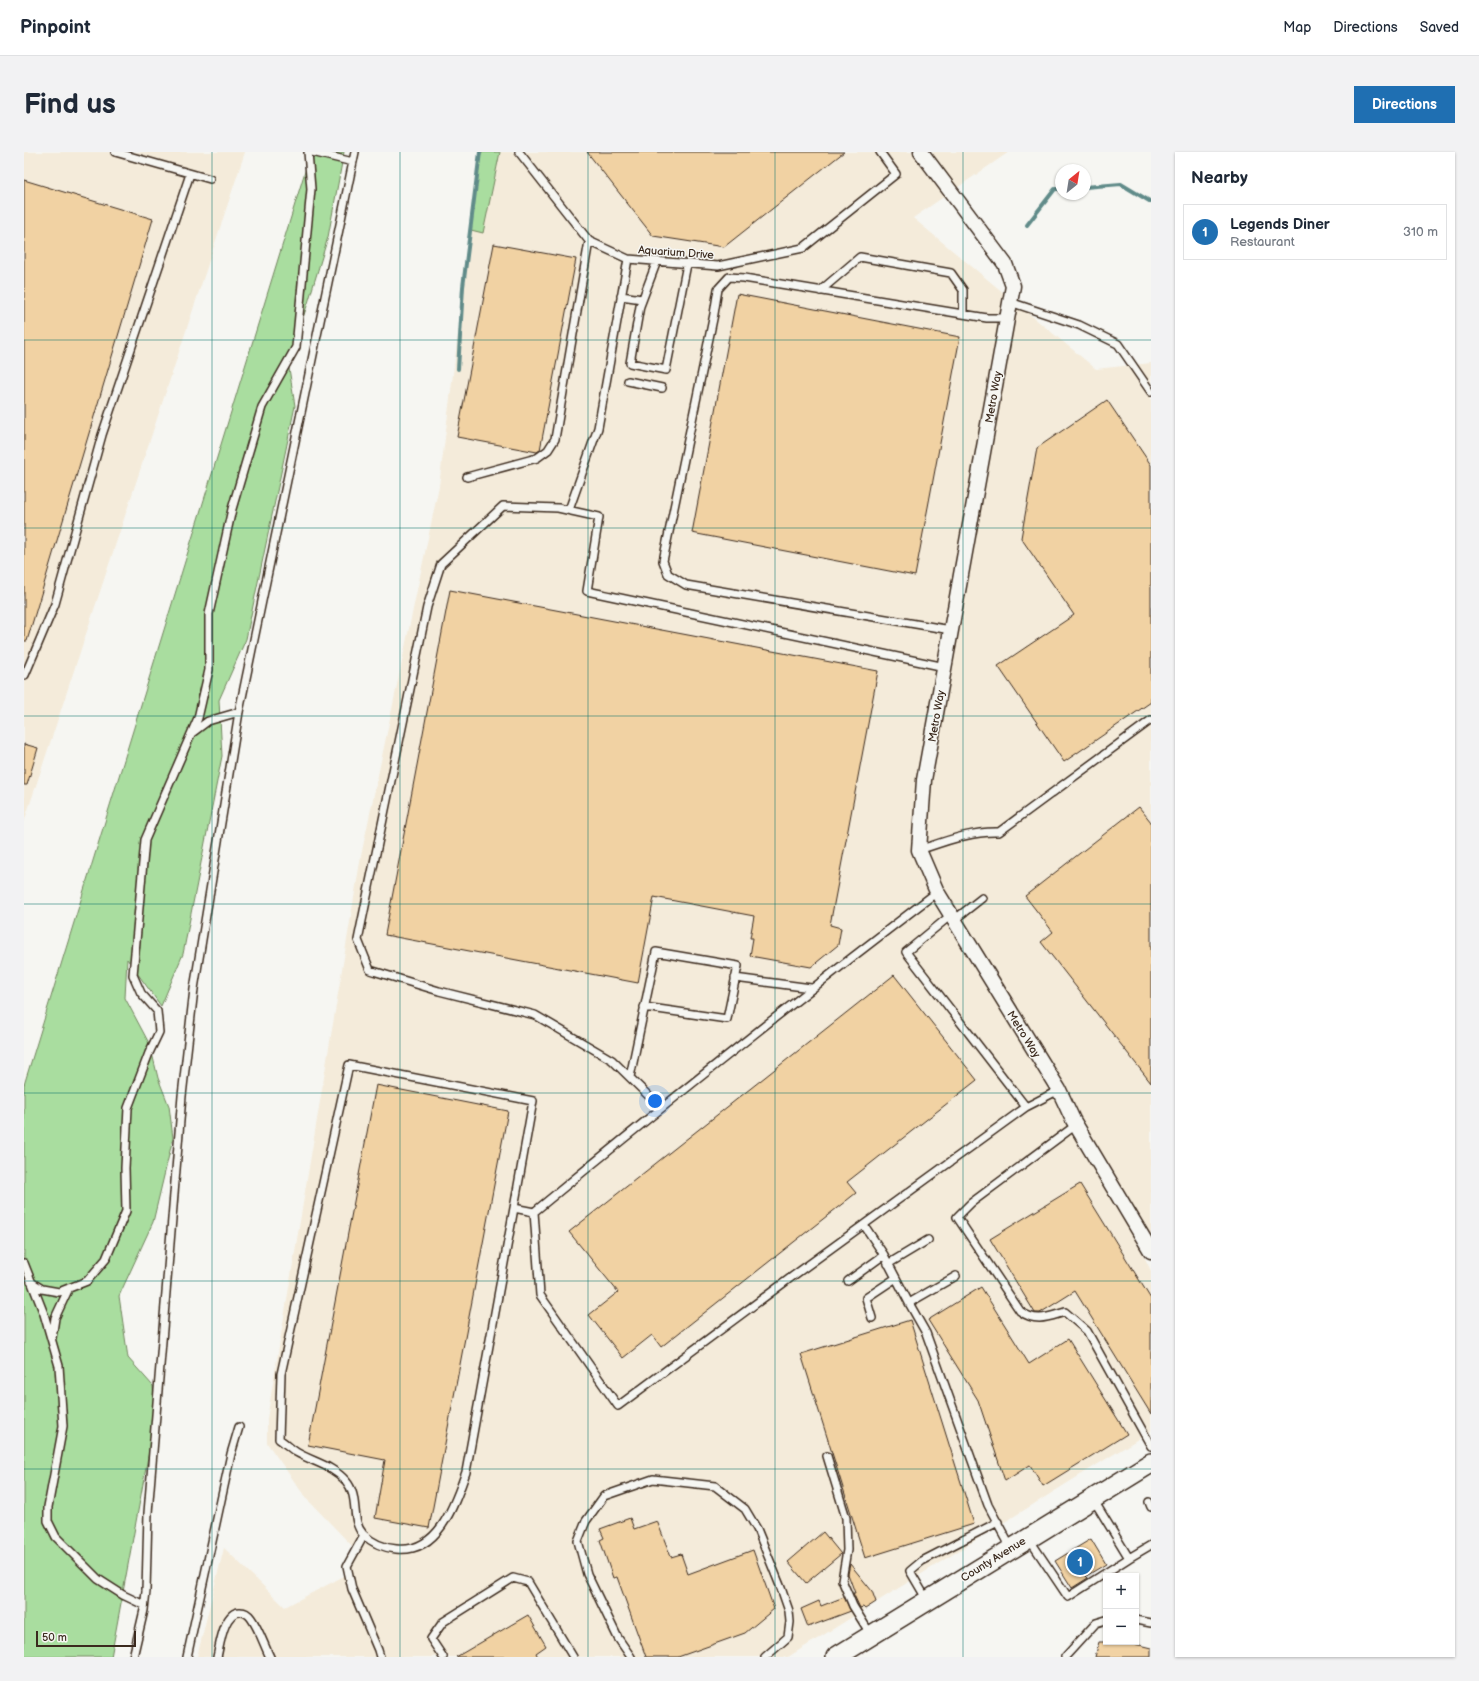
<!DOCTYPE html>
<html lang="en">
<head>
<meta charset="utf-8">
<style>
	body { margin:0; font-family:"Balsamiq Sans",sans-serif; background:#f2f2f3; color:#1f2937 }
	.controls { position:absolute; right:12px; bottom:12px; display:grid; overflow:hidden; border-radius:0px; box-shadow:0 1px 3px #0004 }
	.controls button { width:36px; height:36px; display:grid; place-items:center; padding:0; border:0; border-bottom:1px solid #e0e1e3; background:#fff; color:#1f2937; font:20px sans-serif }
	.compass { position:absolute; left:1031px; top:12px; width:36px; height:36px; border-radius:50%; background:#fff; box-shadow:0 1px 3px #0004; rotate:30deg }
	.scale { position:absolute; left:12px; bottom:10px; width:100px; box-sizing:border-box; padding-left:4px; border:2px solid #3b2a1e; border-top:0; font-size:11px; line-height:14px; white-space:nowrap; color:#3b2a1e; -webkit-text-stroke:3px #f6f6f2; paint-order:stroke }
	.you { position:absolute; left:631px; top:949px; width:14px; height:14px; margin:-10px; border:3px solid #fff; border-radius:50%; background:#1a73e8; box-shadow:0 0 0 6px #1a73e833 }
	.badge { display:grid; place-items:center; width:26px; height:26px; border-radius:50%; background:#1f6fb2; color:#fff; font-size:13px; font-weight:700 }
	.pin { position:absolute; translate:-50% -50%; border:2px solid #fff; box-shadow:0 1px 4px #0006 }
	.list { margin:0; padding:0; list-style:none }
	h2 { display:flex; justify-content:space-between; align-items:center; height:52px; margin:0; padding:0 16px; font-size:17px }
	h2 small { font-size:13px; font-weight:400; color:#747a83 }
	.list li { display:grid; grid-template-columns:26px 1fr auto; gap:12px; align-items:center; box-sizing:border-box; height:56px; margin:0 8px 8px; padding:0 8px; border:1px solid #e0e1e3; border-radius:0px }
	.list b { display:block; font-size:15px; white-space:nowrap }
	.list p { margin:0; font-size:13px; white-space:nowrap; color:#747a83 }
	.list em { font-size:13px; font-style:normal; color:#747a83 }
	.map { position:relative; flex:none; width:1127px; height:1505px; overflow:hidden; border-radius:0px }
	header { display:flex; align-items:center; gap:24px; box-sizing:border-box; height:56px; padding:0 20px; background:#fff; border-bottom:1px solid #e0e1e3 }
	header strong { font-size:19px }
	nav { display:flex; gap:22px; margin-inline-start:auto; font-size:14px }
	.intro { display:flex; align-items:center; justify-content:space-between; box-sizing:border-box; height:96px; padding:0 24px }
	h1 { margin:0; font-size:28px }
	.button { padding:10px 18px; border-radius:0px; background:#1f6fb2; color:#fff; font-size:14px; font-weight:700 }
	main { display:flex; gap:24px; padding:0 24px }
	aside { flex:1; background:#fff; border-radius:0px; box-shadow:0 1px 3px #0004 }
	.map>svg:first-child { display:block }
</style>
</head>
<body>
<header>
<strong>Pinpoint</strong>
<nav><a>Map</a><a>Directions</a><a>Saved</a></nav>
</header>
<div class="intro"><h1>Find us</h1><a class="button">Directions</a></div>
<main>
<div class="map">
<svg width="1127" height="1505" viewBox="0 0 1127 1505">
	<rect width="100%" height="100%" fill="#f6f6f2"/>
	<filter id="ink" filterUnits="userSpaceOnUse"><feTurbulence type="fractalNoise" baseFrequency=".025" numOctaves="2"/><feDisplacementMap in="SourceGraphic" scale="8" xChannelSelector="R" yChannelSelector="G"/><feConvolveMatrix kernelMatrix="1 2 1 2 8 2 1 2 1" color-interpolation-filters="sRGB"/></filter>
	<g filter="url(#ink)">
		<!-- built -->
		<path fill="#f4ebda" d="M0,0H221L0,670Z
			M476,0H985L889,66L1072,217L1127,211V1081L1118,1100L1127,1119V1279L764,1505H173L200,1396L261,1455L324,1422L332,1398L282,1346L243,1291V1267L337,704L415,334L447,78L459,80Z"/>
		<!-- green -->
		<path fill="#a9dd9f" stroke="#72845e" d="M287,0H320L304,85L284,151L264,210L271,254L222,487L195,548L198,604L159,802L137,854L103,807L101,846L126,893L134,926L145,954L149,986L129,1070L95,1144L104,1206L129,1234L131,1267L87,1505H0V933Z
			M456,0H476L459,81L447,78Z"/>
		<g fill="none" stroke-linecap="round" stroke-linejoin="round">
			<!-- stream -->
			<path stroke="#608b89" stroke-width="4" d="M1061,35L1097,32L1127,50
				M1003,73L1031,37H1037
				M434,217L439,135L456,0"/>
		</g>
		<!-- building -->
		<path fill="#f1d2a3" stroke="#3b2a1e" d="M563,0H820L700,95L629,84Z
			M0,28L129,67L3,489H0Z
			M470,92L552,107L516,298L513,300L433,285Z
			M713,142L936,185L891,424L668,381Z
			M1083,248L1127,313V550L1040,610L974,514L1050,463L997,386L1013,296Z
			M426,438L854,519L806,773L817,776L814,793L787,815L726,804L729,786H726L730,764L630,745L614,831L361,783Z
			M0,592L14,596L3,633H0Z
			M1115,655L1127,670V931L1017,790L1029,780L1001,744Z
			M870,823L953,928L823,1030L832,1041L637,1195L628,1183L599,1206L565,1163L594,1140L545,1080Z
			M352,933L484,959L405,1376L351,1366L361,1308L284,1293Z
			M1056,1032L1127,1147V1262L1051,1139L1016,1161H1011L966,1087Z
			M957,1135L1005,1212L1044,1187L1103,1282L1019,1334L1006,1313L981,1329L954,1248L904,1168Z
			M886,1168L950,1372L841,1406L777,1202Z
			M606,1366L610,1377L633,1369L647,1405L657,1402L664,1422L729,1398L750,1457L721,1481L654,1505H622L593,1425L589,1426L576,1388L580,1386L576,1377Z
			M799,1380L817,1402L782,1431L764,1410Z
			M1067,1387L1082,1412L1062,1424L1064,1426L1048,1436L1031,1409Z
			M826,1412L848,1439L852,1450L841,1457L839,1455L836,1456L829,1441H831L824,1422Z
			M820,1445L827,1459L784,1475L777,1457L795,1449L797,1454Z
			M504,1463L522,1494L512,1501L514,1505H432Z
			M1075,1490H1103L1127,1496V1505H1071Z"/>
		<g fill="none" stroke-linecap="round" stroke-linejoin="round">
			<defs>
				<path id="lane" d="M91,0L186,27
					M288,0L329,10
					M495,0L565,89L604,107L694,114L779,96L872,22L856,0
					M633,109L616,154L606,211L642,218L663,112
					M796,139L836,105L927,121L939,138V161
					M597,144L618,147
					M986,150L1055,173L1094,192L1127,240
					M604,229L638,236
					M443,325L513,306L524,298L531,287L565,89
					M545,358L574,276L604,107
					M927,478L662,433L644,422L639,409L690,162L694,137L705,125L720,126L963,166H984
					M0,522L1,523L31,452L78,283L166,22
					M168,581L184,569L215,560
					M895,698C922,689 947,679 975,680L1127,568
					M913,740C777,844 642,951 510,1060L516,1143L594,1254L769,1124L1002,955
					M927,763L882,800L1002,955L1035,938
					M930,768L958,746
					M711,826L787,836
					M606,925L632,800L714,814L703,867L620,855
					M637,956L588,908L511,863L415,839L346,818L334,788L403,455L417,412L479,354L534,356L575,365L563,439L921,515
					M1052,973L947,1051L933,1065L996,1159C1012,1171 1024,1165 1041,1160L1063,1179L1127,1294
					M490,1056L442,1320C431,1351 415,1402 372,1397C361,1396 348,1391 339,1382C326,1368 336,1345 322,1329C308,1313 289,1310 272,1300C266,1296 261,1291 255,1287L257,1222L325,913L509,949L490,1056L510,1060
					M840,1073L860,1103L885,1151
					M0,1111L20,1162L35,1214L39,1274L24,1355V1369L32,1385L74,1427L99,1443L120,1453
					M864,1112L904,1088
					M932,1124L885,1151L902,1181L964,1353L987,1396
					M824,1129L860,1103
					M7,1130L18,1137L35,1140L63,1129L82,1107L102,1059L101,1016L104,956L125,901L135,880L133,859L117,841L109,823L121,688L174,566L185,518V462L208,357L238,255L272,195L287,37L284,0
					M848,1166L842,1146L872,1126
					M28,1186L31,1166L45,1136
					M803,1304L822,1366L823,1398L818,1428L829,1454L847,1483
					M1125,1350L1127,1355
					M340,1383L323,1414L328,1437L354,1498L356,1505
					M1005,1387L1044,1445L1105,1406L1069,1347
					M1105,1406L1127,1393
					M903,1448L886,1419L898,1409L974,1370
					M1112,1468L1127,1471
					M109,1505L120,1458L122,1439L124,1361L158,944L170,837L215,560L331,0
					M163,1505L207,1302L215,1275
					M193,1505C196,1493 200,1458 217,1460C221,1460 224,1462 227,1466C235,1477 240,1493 246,1505
					M419,1505L407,1487L419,1470L489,1426L504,1430L549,1505
					M607,1505L594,1486L563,1422L554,1389L562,1369L580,1344L629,1327L691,1334L721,1357L733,1377L757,1436L765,1459L766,1470L764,1485L741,1505
					M1041,1505L1072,1471L1082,1468"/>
				<path id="street" d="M897,0L981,112L989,134L900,628L895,698L913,740L1035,938L1049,968L1127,1099"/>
				<path id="secondary" d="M812,1505L1127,1311"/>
			</defs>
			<!-- lane casing -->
			<use href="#lane" stroke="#3b2a1e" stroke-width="10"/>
			<!-- street casing -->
			<use href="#street" stroke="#3b2a1e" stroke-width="17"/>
			<!-- secondary casing -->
			<use href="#secondary" stroke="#3b2a1e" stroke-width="22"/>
			<!-- lane -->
			<use href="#lane" stroke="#f6f6f2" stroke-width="7"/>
			<!-- street -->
			<use href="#street" stroke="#f6f6f2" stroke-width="14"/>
			<!-- secondary -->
			<use href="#secondary" stroke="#f6f6f2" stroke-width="19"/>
		</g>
	</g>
	<!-- grid -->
	<path fill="none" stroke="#0f766e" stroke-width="1" stroke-opacity="0.55" d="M188,0V1505M376,0V1505M564,0V1505M751,0V1505M939,0V1505M0,188H1127M0,376H1127M0,564H1127M0,752H1127M0,941H1127M0,1129H1127M0,1317H1127"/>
	<g text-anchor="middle" stroke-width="3" stroke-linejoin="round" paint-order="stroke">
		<!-- street labels -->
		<g font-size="11" fill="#3b2a1e" stroke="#f6f6f2">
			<text transform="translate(652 100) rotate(4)" y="4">Aquarium Drive</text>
			<text transform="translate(969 245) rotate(-80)" y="4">Metro Way</text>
			<text transform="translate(912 564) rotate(-80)" y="4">Metro Way</text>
			<text transform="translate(1000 882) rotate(58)" y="4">Metro Way</text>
			<text transform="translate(969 1407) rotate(-32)" y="4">County Avenue</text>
		</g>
	</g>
</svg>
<div class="controls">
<button>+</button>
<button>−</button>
</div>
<svg class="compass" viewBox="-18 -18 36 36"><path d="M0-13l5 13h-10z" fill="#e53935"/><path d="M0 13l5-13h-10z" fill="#747a83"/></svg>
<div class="scale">50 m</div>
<div class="you"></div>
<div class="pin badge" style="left:1056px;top:1410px">1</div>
</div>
<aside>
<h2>Nearby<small></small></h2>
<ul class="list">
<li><span class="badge">1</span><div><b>Legends Diner</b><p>Restaurant</p></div><em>310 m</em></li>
</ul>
</aside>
</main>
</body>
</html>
